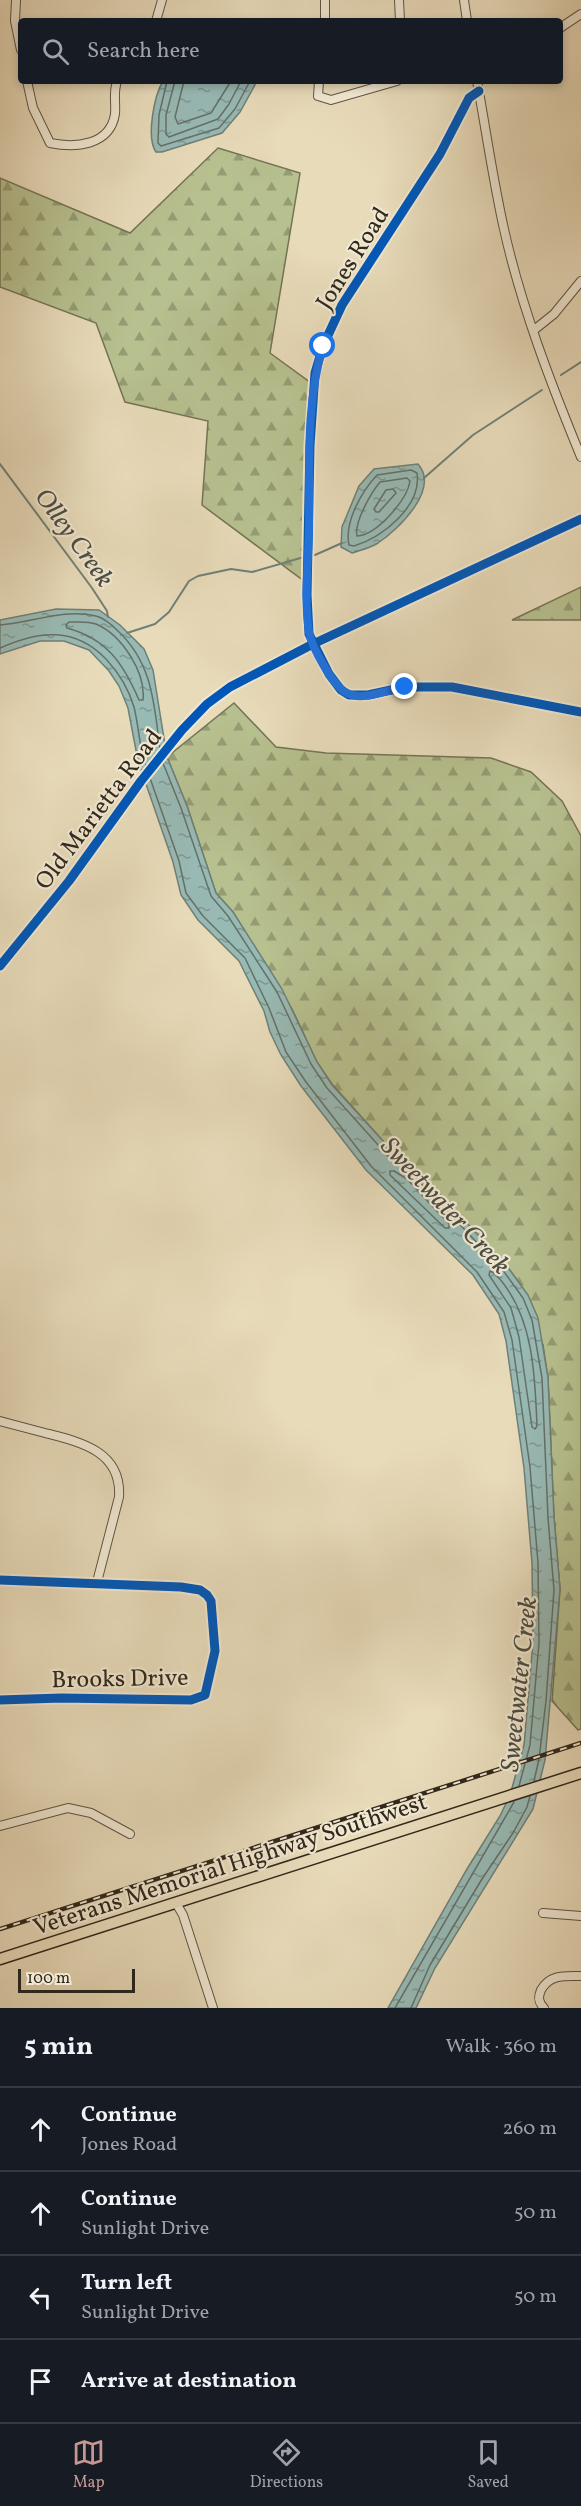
<!DOCTYPE html>
<html lang="en">
<head>
<meta charset="utf-8">
<style>
	body { margin:0; font-family:Vollkorn,serif; background:#242831; color:#f1f3f6 }
	.scale { position:absolute; left:18px; bottom:15px; width:117px; box-sizing:border-box; padding-left:6px; border:3px solid #31281c; border-top:0; font-size:16px; line-height:21px; white-space:nowrap; color:#31281c; -webkit-text-stroke:4px #f0e8d2; paint-order:stroke }
	.stop { position:absolute; width:18px; height:18px; margin:-14px; border:4px solid #1a73e8; border-radius:50%; background:#fff }
	.stop.end { background:#1a73e8; border-color:#fff; box-shadow:0 2px 6px #0008 }
	.list { margin:0; padding:0; list-style:none }
	h2 { display:flex; justify-content:space-between; align-items:center; height:78px; margin:0; padding:0 24px; font-size:26px }
	h2 small { font-size:20px; font-weight:400; color:#9ea1a6 }
	.list li { display:grid; grid-template-columns:39px 1fr auto; gap:18px; align-items:center; box-sizing:border-box; height:84px; padding:0 24px; border-top:2px solid #363941 }
	.list b { display:block; font-size:22px; white-space:nowrap }
	.list p { margin:0; font-size:20px; white-space:nowrap; color:#9ea1a6 }
	.list em { font-size:20px; font-style:normal; color:#9ea1a6 }
	.icon { flex:none; width:33px; height:33px; fill:none; stroke:currentColor; stroke-width:2; stroke-linecap:round; stroke-linejoin:round }
	.map { position:relative; flex:none; width:581px; height:2008px; overflow:hidden }
	.search { position:absolute; background:#171b24; box-shadow:0 3px 9px #0003; left:18px; right:18px; top:18px; height:66px; display:flex; align-items:center; gap:15px; box-sizing:border-box; padding:0 21px; border-radius:6px; color:#9ea1a6; font-size:22px }
	.sheet { height:414px; background:#171b24 }
	nav { display:flex; justify-content:space-around; align-items:center; box-sizing:border-box; height:84px; border-top:2px solid #363941; background:#171b24; font-size:16px; color:#9ea1a6 }
	nav a { display:grid; justify-items:center; gap:3px }
	nav .on { color:#c59692 }
	.map>svg:first-child { display:block }
</style>
</head>
<body>
<div class="map">
<svg width="581" height="2008" viewBox="0 0 581 2008">
	<defs>
		<pattern id="forest-firs" width="22" height="20" patternUnits="userSpaceOnUse" patternTransform="scale(1.5)"><rect width="22" height="20" fill="#b7c08f"/><path d="M5 1l3.5 6h-7zM16 11l3.5 6h-7z" fill="#959c74"/></pattern>
		<pattern id="water-ripples" width="26" height="14" patternUnits="userSpaceOnUse" patternTransform="scale(1.5)"><rect width="26" height="14" fill="#98bab5"/><path d="M2 4q2-2 4 0t4 0M15 11q2-2 4 0t4 0" fill="none" stroke="#7d9792"/></pattern>
	</defs>
	<rect width="100%" height="100%" fill="#e8dbba"/>
	<filter id="stains"><feTurbulence type="fractalNoise" baseFrequency=".00333" numOctaves="4"/><feColorMatrix values="0 0 0 0 .2 0 0 0 0 .09 0 0 0 0 .02 0 0 0 .5 -.17"/></filter>
	<radialGradient id="worn" r=".72"><stop offset=".6" stop-color="#630" stop-opacity="0"/><stop offset="1" stop-color="#630" stop-opacity=".3"/></radialGradient>
	<!-- forest -->
	<path fill="url(#forest-firs)" stroke="#747456" stroke-width="1.5" d="M218,148L300,173L270,353L311,383L308,584L202,505L208,421L125,402L96,323L0,287V178L130,233Z
		M581,587V620H512Z
		M234,703L276,747L326,753L491,758L531,772L562,801L581,836V1729L578,1730L552,1701L560,1589L554,1517L548,1378L543,1345L521,1285L506,1265L415,1168L393,1152L332,1084L317,1062L292,1009L233,912L216,893L187,806L167,757Z"/>
	<!-- water -->
	<path fill="url(#water-ripples)" stroke="#6f8078" stroke-width="1.5" d="M163,81H257L240,112L222,133L162,152H156C146,138 154,96 163,81Z
		M418,464C440,489 399,529 378,543C370,548 361,550 352,553L341,547L342,527L359,486L374,469Z
		M56,609L99,610L120,625L144,649L153,670L167,757L187,806L216,893L233,912L282,989L317,1062L332,1085L393,1152L415,1168L506,1265L528,1295L538,1318L548,1378L554,1517L560,1589L545,1760L533,1809L435,1968L416,2008H388L467,1869L500,1816L510,1795L524,1745L533,1642L532,1563L524,1468L506,1341L499,1314L473,1275L366,1170L301,1086L281,1055L270,1032L264,1011L239,961L198,920L181,895L173,862L138,761L128,708L119,686L109,671L89,650L64,641H40L0,654V620Z"/>
	<g fill="none" stroke-linecap="round" stroke-linejoin="round">
		<!-- shore -->
		<path stroke="#647168" stroke-width="1.5" d="M167,81L159,115L158,143L161,146L219,128L235,109L250,81
			M175,81L166,115V134L169,137L218,119L229,104L241,81
			M184,81L175,117L178,124L211,113L231,81
			M411,470L417,473C422,506 383,537 354,546L349,545C344,522 362,491 377,475Z
			M407,478L410,481C407,500 377,535 357,536C354,522 371,493 380,482Z
			M393,489L396,493L379,512H376L374,509L386,490Z
			M69,622C77,622 88,621 96,624C122,635 146,673 143,700H139C123,663 107,639 67,628L66,625Z
			M0,625C31,623 64,608 96,616C104,618 112,625 118,631C153,664 154,704 160,749
			M0,648C40,630 75,627 106,659C119,673 129,690 134,707C139,727 139,747 146,766
			M163,763L181,808L211,896L228,916L277,992L311,1064L327,1088L388,1156L412,1174L502,1269L523,1298L532,1320L542,1378L548,1518L554,1590L546,1701L539,1759L534,1781
			M150,778L179,861L186,893L203,916L245,958L269,1008L286,1052L306,1082L371,1166L477,1272L504,1312L512,1340L530,1467L538,1563L539,1643L530,1745L519,1786
			M390,1171H394L407,1179L449,1224V1228H445L390,1175Z
			M490,1271C496,1273 499,1278 503,1283C534,1323 535,1378 537,1426L535,1429L532,1427L519,1337L511,1308L489,1275Z
			M395,2008L514,1802
			M411,2008L430,1965L482,1879L513,1833L527,1807L530,1796"/>
		<!-- stream -->
		<path stroke="#6f8078" stroke-width="2" d="M561,375L581,362
			M0,464L92,588L107,611L108,617
			M424,478L473,435L542,390
			M315,555L342,543
			M127,633L155,624L169,612L189,581L198,576L231,569L252,572L304,557"/>
		<defs>
			<path id="minor" d="M16,0L15,21L21,50
				M325,0V21
				M399,0L400,21
				M464,0L467,21
				M156,21L162,0
				M560,28L581,14
				M27,81L33,108L50,143C75,148 110,146 115,114C116,102 113,93 117,81
				M319,81L318,96L331,100L397,81
				M477,81C486,130 493,180 504,229C521,306 551,384 581,457
				M479,91L469,98L440,154L342,305L323,346L315,373L310,445L307,595L309,634L329,674L341,690L349,695H368L405,687H452L581,712
				M534,330L554,314L581,281
				M0,966L69,881L141,781L182,730L207,704L230,687L313,644L581,519
				M0,1421C15,1425 30,1429 45,1433C80,1442 122,1451 119,1497L97,1582
				M0,1580L181,1587L200,1590L207,1595L211,1601L215,1651L205,1695L191,1700L61,1698L0,1700
				M0,1826L68,1808L91,1813L130,1834
				M176,1903L183,1915L213,2008
				M543,1913L581,1916
				M544,2008C538,2002 538,1997 541,1990C550,1974 565,1976 581,1976"/>
			<path id="major" d="M0,1959L581,1773"/>
		</defs>
		<!-- minor casing -->
		<use href="#minor" stroke="#5f5544" stroke-width="10"/>
		<!-- major casing -->
		<use href="#major" stroke="#31281c" stroke-width="13"/>
		<!-- minor -->
		<use href="#minor" stroke="#f0e8d2" stroke-width="8"/>
		<!-- major -->
		<use href="#major" stroke="#e8dbba" stroke-width="10"/>
		<defs>
			<path id="rail" d="M0,1929L581,1743"/>
		</defs>
		<!-- rail casing -->
		<use href="#rail" stroke="#31281c" stroke-width="4.5"/>
		<!-- rail -->
		<use href="#rail" stroke="#f0e8d2" stroke-width="2" stroke-dasharray="7" stroke-linecap="butt"/>
		<defs>
			<path id="cycleway" d="M479,91L469,98L440,154L342,305L323,346L315,373L310,445L307,595L309,634L329,674L341,690L349,695H368L405,687H452L581,712
				M0,966L69,881L141,781L182,730L207,704L230,687L313,644L581,519
				M0,1580L181,1587L200,1590L207,1595L211,1601L215,1651L205,1695L191,1700L61,1698L0,1700"/>
		</defs>
		<!-- cycleway casing -->
		<use href="#cycleway" stroke="#f0e8d2" stroke-width="13"/>
		<!-- cycleway -->
		<use href="#cycleway" stroke="#0057b8" stroke-width="9"/>
	</g>
	<g fill="none" stroke-linecap="round" stroke-linejoin="round">
		<!-- route -->
		<path stroke="#1a73e8" stroke-width="8" d="M323,346C305,406 310,470 309,532C308,565 304,600 309,632C312,648 333,686 347,693C363,702 388,689 405,687"/>
	</g>
	<g text-anchor="middle" stroke-width="4.5" stroke-linejoin="round" paint-order="stroke">
		<!-- street labels -->
		<g font-size="24" fill="#31281c" stroke="#f0e8d2">
			<text transform="translate(352 258) rotate(-58)" y="8">Jones Road</text>
			<text transform="translate(98 809) rotate(-53)" y="8">Old Marietta Road</text>
			<text transform="translate(120 1678) rotate(-1)" y="8">Brooks Drive</text>
			<text transform="translate(230 1864) rotate(-18)" y="8">Veterans Memorial Highway Southwest</text>
		</g>
		<!-- water labels -->
		<g font-size="26" font-style="italic" fill="#4b4c42" stroke="#f0e8d2">
			<text transform="translate(75 537) rotate(54)" y="9">Olley Creek</text>
			<text transform="translate(446 1205) rotate(47)" y="9">Sweetwater Creek</text>
			<text transform="translate(518 1684) rotate(-84)" y="9">Sweetwater Creek</text>
		</g>
	</g>
	<rect width="100%" height="100%" filter="url(#stains)"/>
	<rect width="100%" height="100%" fill="url(#worn)"/>
</svg>
<div class="scale">100 m</div>
<div class="stop" style="left:323px;top:346px"></div>
<div class="stop end" style="left:405px;top:687px"></div>
<div class="search"><svg class="icon" aria-label="search" viewBox="0 0 24 24"><circle cx="10" cy="10" r="6"/><path d="M15 15l6 6"/></svg>Search here</div>
</div>
<section class="sheet">
<h2>5 min<small>Walk · 360 m</small></h2>
<ul class="list">
<li><svg class="icon" aria-label="ahead" viewBox="0 0 24 24"><path d="M12 20V5M6 11l6-6 6 6"/></svg><div><b>Continue</b><p>Jones Road</p></div><em>260 m</em></li>
<li><svg class="icon" aria-label="ahead" viewBox="0 0 24 24"><path d="M12 20V5M6 11l6-6 6 6"/></svg><div><b>Continue</b><p>Sunlight Drive</p></div><em>50 m</em></li>
<li><svg class="icon" aria-label="left" viewBox="0 0 24 24"><path d="M17 20v-9H6M10 6l-5 5 5 5"/></svg><div><b>Turn left</b><p>Sunlight Drive</p></div><em>50 m</em></li>
<li><svg class="icon" aria-label="arrive" viewBox="0 0 24 24"><path d="M6 21V4h12l-3 4 3 4H6"/></svg><div><b>Arrive at destination</b></div></li>
</ul>
</section>
<nav>
<a class="on"><svg class="icon" aria-label="map" viewBox="0 0 24 24"><path d="M3 6l6-2 6 2 6-2v14l-6 2-6-2-6 2zM9 4v14M15 6v14"/></svg>Map</a>
<a><svg class="icon" aria-label="directions" viewBox="0 0 24 24"><path d="M12 3l9 9-9 9-9-9zM9 14v-3h6M13 9l2 2-2 2"/></svg>Directions</a>
<a><svg class="icon" aria-label="saved" viewBox="0 0 24 24"><path d="M7 4h10v16l-5-4-5 4z"/></svg>Saved</a>
</nav>
</body>
</html>
